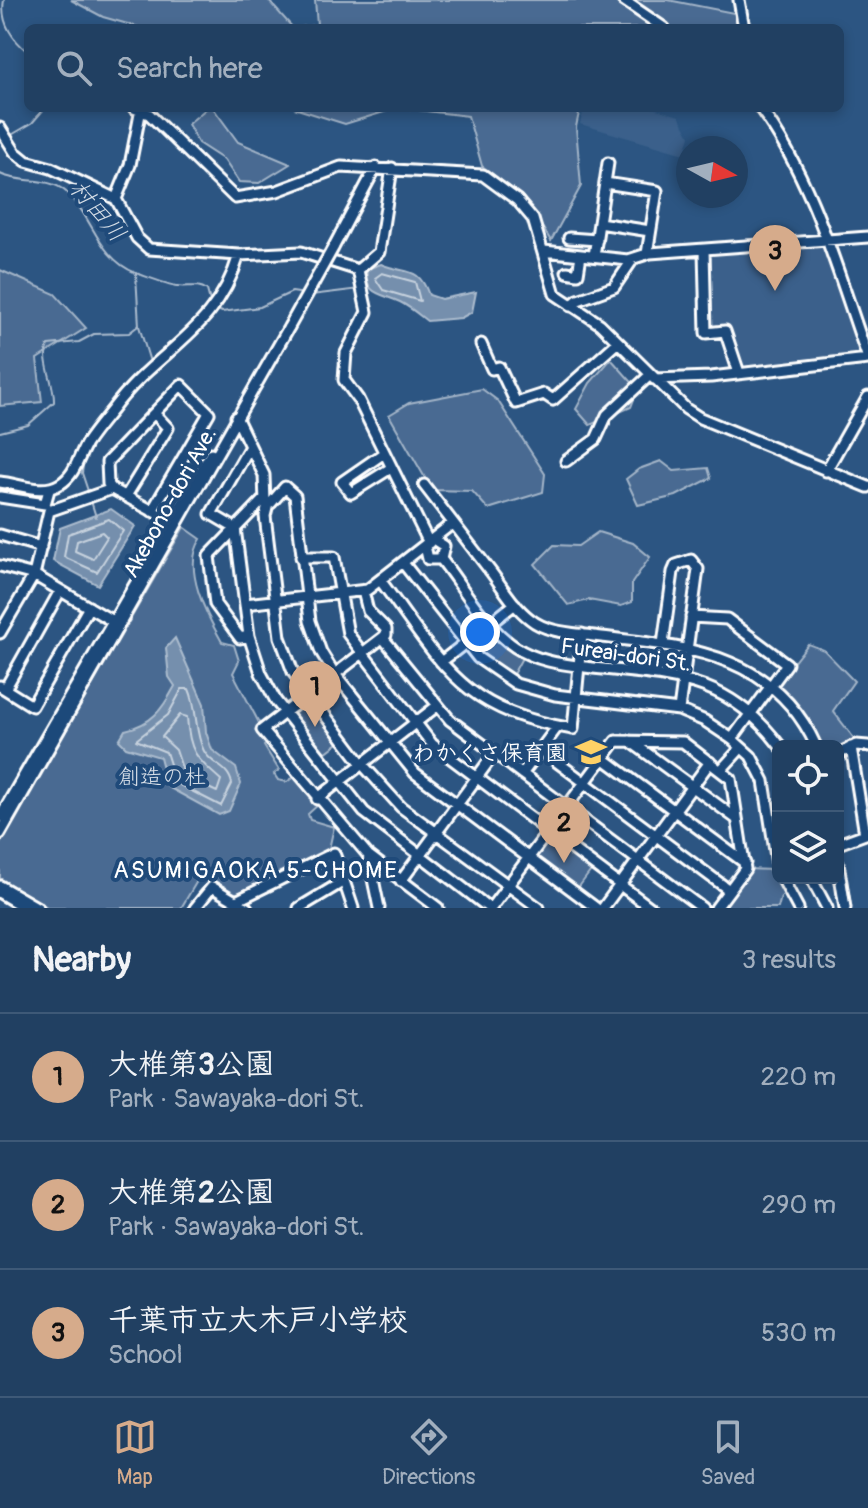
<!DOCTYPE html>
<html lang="en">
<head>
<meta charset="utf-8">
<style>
	body { margin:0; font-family:Pangolin,"Klee One",sans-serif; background:#2d4b6b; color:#f1f3f6 }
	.controls { position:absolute; right:24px; bottom:24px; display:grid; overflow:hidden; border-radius:12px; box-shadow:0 4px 12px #0003 }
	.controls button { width:72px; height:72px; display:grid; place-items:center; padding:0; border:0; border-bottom:2px solid #3e5977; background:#214062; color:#f1f3f6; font:40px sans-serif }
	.compass { position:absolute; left:676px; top:136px; width:72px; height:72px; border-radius:50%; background:#214062; box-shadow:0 4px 12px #0003; rotate:98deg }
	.you { position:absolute; left:480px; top:632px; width:28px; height:28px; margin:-20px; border:6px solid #fff; border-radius:50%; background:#1a73e8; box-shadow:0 0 0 12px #1a73e833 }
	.badge { display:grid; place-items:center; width:52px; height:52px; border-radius:50%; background:#d6ab8b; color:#111; font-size:26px; font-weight:700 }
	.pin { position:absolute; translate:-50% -66px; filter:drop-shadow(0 2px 4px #0008) }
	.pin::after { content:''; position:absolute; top:42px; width:28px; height:24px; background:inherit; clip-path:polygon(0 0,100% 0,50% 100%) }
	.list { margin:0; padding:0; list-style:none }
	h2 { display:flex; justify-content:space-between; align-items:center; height:104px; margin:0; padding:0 32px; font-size:34px }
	h2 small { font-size:26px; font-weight:400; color:#a2afbe }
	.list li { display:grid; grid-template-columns:52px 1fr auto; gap:24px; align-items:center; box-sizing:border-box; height:128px; padding:0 32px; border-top:2px solid #3e5977 }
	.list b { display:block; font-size:30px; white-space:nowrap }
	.list p { margin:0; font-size:26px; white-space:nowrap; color:#a2afbe }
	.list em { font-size:26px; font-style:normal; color:#a2afbe }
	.icon { flex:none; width:44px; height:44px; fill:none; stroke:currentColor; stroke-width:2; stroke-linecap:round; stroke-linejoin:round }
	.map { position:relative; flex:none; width:868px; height:908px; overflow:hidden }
	.search { position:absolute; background:#214062; box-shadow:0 4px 12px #0003; left:24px; right:24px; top:24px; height:88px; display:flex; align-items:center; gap:20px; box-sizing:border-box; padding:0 28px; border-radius:12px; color:#a2afbe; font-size:30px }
	.sheet { height:488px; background:#214062 }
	nav { display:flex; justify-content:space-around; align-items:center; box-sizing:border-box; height:112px; border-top:2px solid #3e5977; background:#214062; font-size:22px; color:#a2afbe }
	nav a { display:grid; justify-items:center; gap:4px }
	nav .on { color:#d6ab8b }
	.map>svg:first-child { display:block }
</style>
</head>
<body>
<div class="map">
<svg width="868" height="908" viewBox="0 0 868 908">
	<rect width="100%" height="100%" fill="#2c5582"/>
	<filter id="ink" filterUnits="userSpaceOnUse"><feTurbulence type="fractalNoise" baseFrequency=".0125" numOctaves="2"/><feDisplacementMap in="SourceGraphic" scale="16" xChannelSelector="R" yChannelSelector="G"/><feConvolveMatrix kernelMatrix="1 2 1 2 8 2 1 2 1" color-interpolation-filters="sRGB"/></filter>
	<g filter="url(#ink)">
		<!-- built -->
		<path fill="#3b618b" d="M584,108H653L679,116L690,136L684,154L580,124Z
			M825,244L862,357L739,369L728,328L711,330L709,327V255L711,252Z"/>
		<!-- green -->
		<path fill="#486b92" stroke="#a4b5c8" stroke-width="2" d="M71,0H268L293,28L317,25L315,0H668L734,13L739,28H142L103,17Z
			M207,108H213L238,142L290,164L259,183L239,182L224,160L198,143L188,124Z
			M294,108H397L345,124Z
			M401,108H580L576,127L581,186L551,241L523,197L482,166L468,116Z
			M0,270L55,294L86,328L37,359L42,402L0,406Z
			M611,359L638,389L631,407L590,425L576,409L590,383Z
			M482,389L498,401L545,474L543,492L488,509L472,491L432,490L389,415L409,403Z
			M661,461L674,471L708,468L711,478L676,496L638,505L626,479L639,469Z
			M184,527L201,539C181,568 207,616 222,642L234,645L239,661L233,673L269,742L264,746L279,770L274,774L278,780L287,782L296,775L319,804L308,814L310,820L334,827L329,849L235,895L200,876L181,908H49L0,878V844Z
			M598,532L633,543L650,557L632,583V602L621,606L589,600L568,605L535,564L554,545L578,546Z
			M488,628L523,656L511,678L488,664L471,642Z
			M808,644L824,650L854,681L833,711L856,741L838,750V746H818L775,686Z
			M306,697L342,740L321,756L289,714Z
			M550,836L593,868L578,888L535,858Z
			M746,869L773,870L787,892L781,897L778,908H718Z"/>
		<!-- water -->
		<path fill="#748fad" stroke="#acbcce" stroke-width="2" d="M381,264C407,275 418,265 429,295L441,299L476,292L472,312L461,318L427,321C418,314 410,307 400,302C382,293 364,296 367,269Z
			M111,509L135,526L98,585L53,561L60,528Z
			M175,638L204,704L206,732L212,750L236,768L241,784L229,811L219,815L168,787L160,757L126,747L119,740L125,730C152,724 162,710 175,686L169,677L166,648Z"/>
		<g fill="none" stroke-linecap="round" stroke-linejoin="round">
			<!-- shore -->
			<path stroke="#c7d2de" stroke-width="2" d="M382,273L415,282L420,301L383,290L375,278Z
				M109,519L123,531L97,572L64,557L68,534Z
				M102,532L107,537L93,559L75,551L77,541Z
				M182,689H189C198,709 194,732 204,751C212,766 229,766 232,784L221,806L176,783L166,752L136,740L168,715Z
				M180,715L187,717C189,752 196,758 221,780L217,792L185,777L176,750L162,737Z"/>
			<!-- stream -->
			<path stroke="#acbcce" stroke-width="2" d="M4,0C0,21 12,39 28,52
				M8,137L32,123L45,108
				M0,174C20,184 47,176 65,191C93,215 97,258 136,273C145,276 168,285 177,286C188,288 197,283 207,290L211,305
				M136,274L139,326L150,362
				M311,295L360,289
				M216,309L222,312L260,307L292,292L305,294
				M141,384L152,372
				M0,432L28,425L54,402C55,384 41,360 48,345L79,342L94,334L129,333L138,326
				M87,452L121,406
				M84,458L82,473L89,494
				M91,501L96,517"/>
			<defs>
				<path id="minor" d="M623,0L664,28
					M739,0L744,28
					M134,108L149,114L235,198L277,191L341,167L483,175L517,200L533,219L555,294L600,324L686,409L700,418L868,487
					M760,108C814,181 838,274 868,358
					M0,128L15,152L26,161L51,168L116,199L137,238L149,249L239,255L301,252L358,270L367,312L346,353L344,380L358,399L429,543
					M605,183L657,191L647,254
					M116,199L130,165L141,109
					M599,223L650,231
					M569,238L597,240
					M333,248L376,167
					M704,250L706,333L725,331L739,373
					M544,251L628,260L650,253L868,237
					M594,256L608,163
					M358,270L379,252L392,168
					M567,272L578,274L581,255
					M571,306L578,300L614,287L633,259
					M481,344L492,369L499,367L516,403L544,394L553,400L618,342
					M654,379L711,377L868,359
					M236,417L264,475L265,503H271L285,487L295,496L310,621L321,652L334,673L415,773L596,908
					M249,448L211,514L235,528L249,636L261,673L276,701L364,812L489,908
					M384,453L342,482L351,493L391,468
					M566,461L596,439L607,415L650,375
					M826,471L868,397
					M0,482C19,484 43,495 60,484C75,475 78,458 86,444C93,433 104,420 112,410C157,349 216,333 239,255
					M424,485C446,514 469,543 491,572C503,588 514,607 530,619C547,633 573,633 594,636C683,647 773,651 816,746
					M126,496L168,428L154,413
					M0,497L45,504L49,490
					M268,504L265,516L280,637L293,672L309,694L362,764L401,807L539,908
					M152,511L209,413L181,385L107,462L108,484L112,489L175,523
					M0,535L41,547
					M425,546L428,559H441L444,546L433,539
					M301,557H334L348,634L432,744L651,908
					M441,559C463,587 485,627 515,647C536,661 561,664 585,667C669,677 725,673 780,746
					M403,563L478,658L516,684L555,695L679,710L705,721L732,739L751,756L764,781L778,870
					M0,566L34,575L114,622
					M380,580C444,666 460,710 573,729L582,634
					M363,591L368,611L386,629V635L262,730L368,855L438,908
					M245,604L367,590L453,523
					M691,617L727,619L787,664L732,739
					M0,633L34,575L49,511L112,489
					M249,636L240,638L215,604L209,556L264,499
					M383,638L450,720L702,908
					M663,644L673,572L676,565L691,560L698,569L679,710
					M441,662L515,604
					M0,686L32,706L89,607
					M5,689L60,591
					M630,741L737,819
					M851,747L865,834
					M541,750L729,890
					M838,754L856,745L868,746
					M603,758L745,863
					M721,770L741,748
					M522,774L558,726
					M317,799L437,706
					M0,817L211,453
					M0,834L289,327
					M838,844L868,833
					M368,855L379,908
					M838,863L845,908
					M782,878L798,908
					M811,878L827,908
					M344,881L353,908
					M401,881L494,754
					M0,886L38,908
					M0,893L25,908
					M236,901L334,853L344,881L299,908
					M195,908L212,887L247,908
					M491,908L616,741L683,742L731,779L745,869L716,908
					M603,908L710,762"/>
			</defs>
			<!-- minor casing -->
			<use href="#minor" stroke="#fff" stroke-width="15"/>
			<!-- minor -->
			<use href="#minor" stroke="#1f4a7a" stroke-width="9"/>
			<defs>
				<path id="minor-bridge" d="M289,327L333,248"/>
			</defs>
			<!-- minor-bridge casing -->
			<use href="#minor-bridge" stroke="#fff" stroke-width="15" stroke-linecap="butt"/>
			<!-- minor-bridge -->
			<use href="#minor-bridge" stroke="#1f4a7a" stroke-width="9"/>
		</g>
	</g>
	<!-- icons -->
	<defs>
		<symbol id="school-bare" viewBox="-9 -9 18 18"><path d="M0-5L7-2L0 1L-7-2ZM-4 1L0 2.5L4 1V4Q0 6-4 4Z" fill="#ffd166" stroke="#1f4a7a" stroke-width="2.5" paint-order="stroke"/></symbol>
	</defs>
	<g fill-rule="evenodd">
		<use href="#school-bare" x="569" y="730" width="44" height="44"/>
	</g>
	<g text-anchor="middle" stroke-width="8" stroke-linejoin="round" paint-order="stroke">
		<!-- street labels -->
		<g font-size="22" fill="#fff" stroke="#1f4a7a">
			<text transform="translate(169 502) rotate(-61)" y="8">Akebono-dori Ave.</text>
			<text transform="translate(626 654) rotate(8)" y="8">Fureai-dori St.</text>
		</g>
		<!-- poi labels -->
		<g font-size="22" font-weight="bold" fill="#fff" stroke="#1f4a7a" text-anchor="end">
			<text x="567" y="760">わかくさ保育園</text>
		</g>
		<!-- park labels -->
		<g font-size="22" fill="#dae1e9" stroke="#1f4a7a">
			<text x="162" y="784">創造の杜</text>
		</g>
		<!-- water labels -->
		<g font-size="24" font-style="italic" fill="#d5dde6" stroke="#1f4a7a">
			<text transform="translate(98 211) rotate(50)" y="8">村田川</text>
		</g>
		<!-- neighbourhood labels -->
		<g font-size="24" letter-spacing="2" fill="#fff" stroke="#1f4a7a">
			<text x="256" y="878">ASUMIGAOKA 5-CHOME</text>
		</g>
	</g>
</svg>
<div class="controls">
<button><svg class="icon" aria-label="locate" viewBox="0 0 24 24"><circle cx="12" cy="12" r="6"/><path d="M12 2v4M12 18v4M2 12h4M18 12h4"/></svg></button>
<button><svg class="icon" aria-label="layers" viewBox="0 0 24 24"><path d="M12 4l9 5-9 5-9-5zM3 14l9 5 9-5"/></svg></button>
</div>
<svg class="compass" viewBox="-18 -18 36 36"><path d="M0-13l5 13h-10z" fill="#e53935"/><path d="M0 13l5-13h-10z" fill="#a2afbe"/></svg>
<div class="you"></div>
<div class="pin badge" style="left:315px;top:727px">1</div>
<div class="pin badge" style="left:564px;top:863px">2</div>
<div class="pin badge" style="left:775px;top:291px">3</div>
<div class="search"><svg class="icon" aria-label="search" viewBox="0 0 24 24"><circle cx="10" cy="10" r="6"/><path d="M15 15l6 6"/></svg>Search here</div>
</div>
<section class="sheet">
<h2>Nearby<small>3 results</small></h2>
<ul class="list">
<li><span class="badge">1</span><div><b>大椎第3公園</b><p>Park · Sawayaka-dori St.</p></div><em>220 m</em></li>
<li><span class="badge">2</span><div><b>大椎第2公園</b><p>Park · Sawayaka-dori St.</p></div><em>290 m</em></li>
<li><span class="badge">3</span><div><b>千葉市立大木戸小学校</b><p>School</p></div><em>530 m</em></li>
</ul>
</section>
<nav>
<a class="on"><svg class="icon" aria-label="map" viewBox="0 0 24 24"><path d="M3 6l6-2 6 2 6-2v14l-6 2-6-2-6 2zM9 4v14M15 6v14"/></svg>Map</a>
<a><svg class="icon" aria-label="directions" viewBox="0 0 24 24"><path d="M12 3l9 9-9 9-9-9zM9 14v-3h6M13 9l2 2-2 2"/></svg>Directions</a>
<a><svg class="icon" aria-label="saved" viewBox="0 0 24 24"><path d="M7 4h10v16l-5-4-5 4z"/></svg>Saved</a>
</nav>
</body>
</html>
